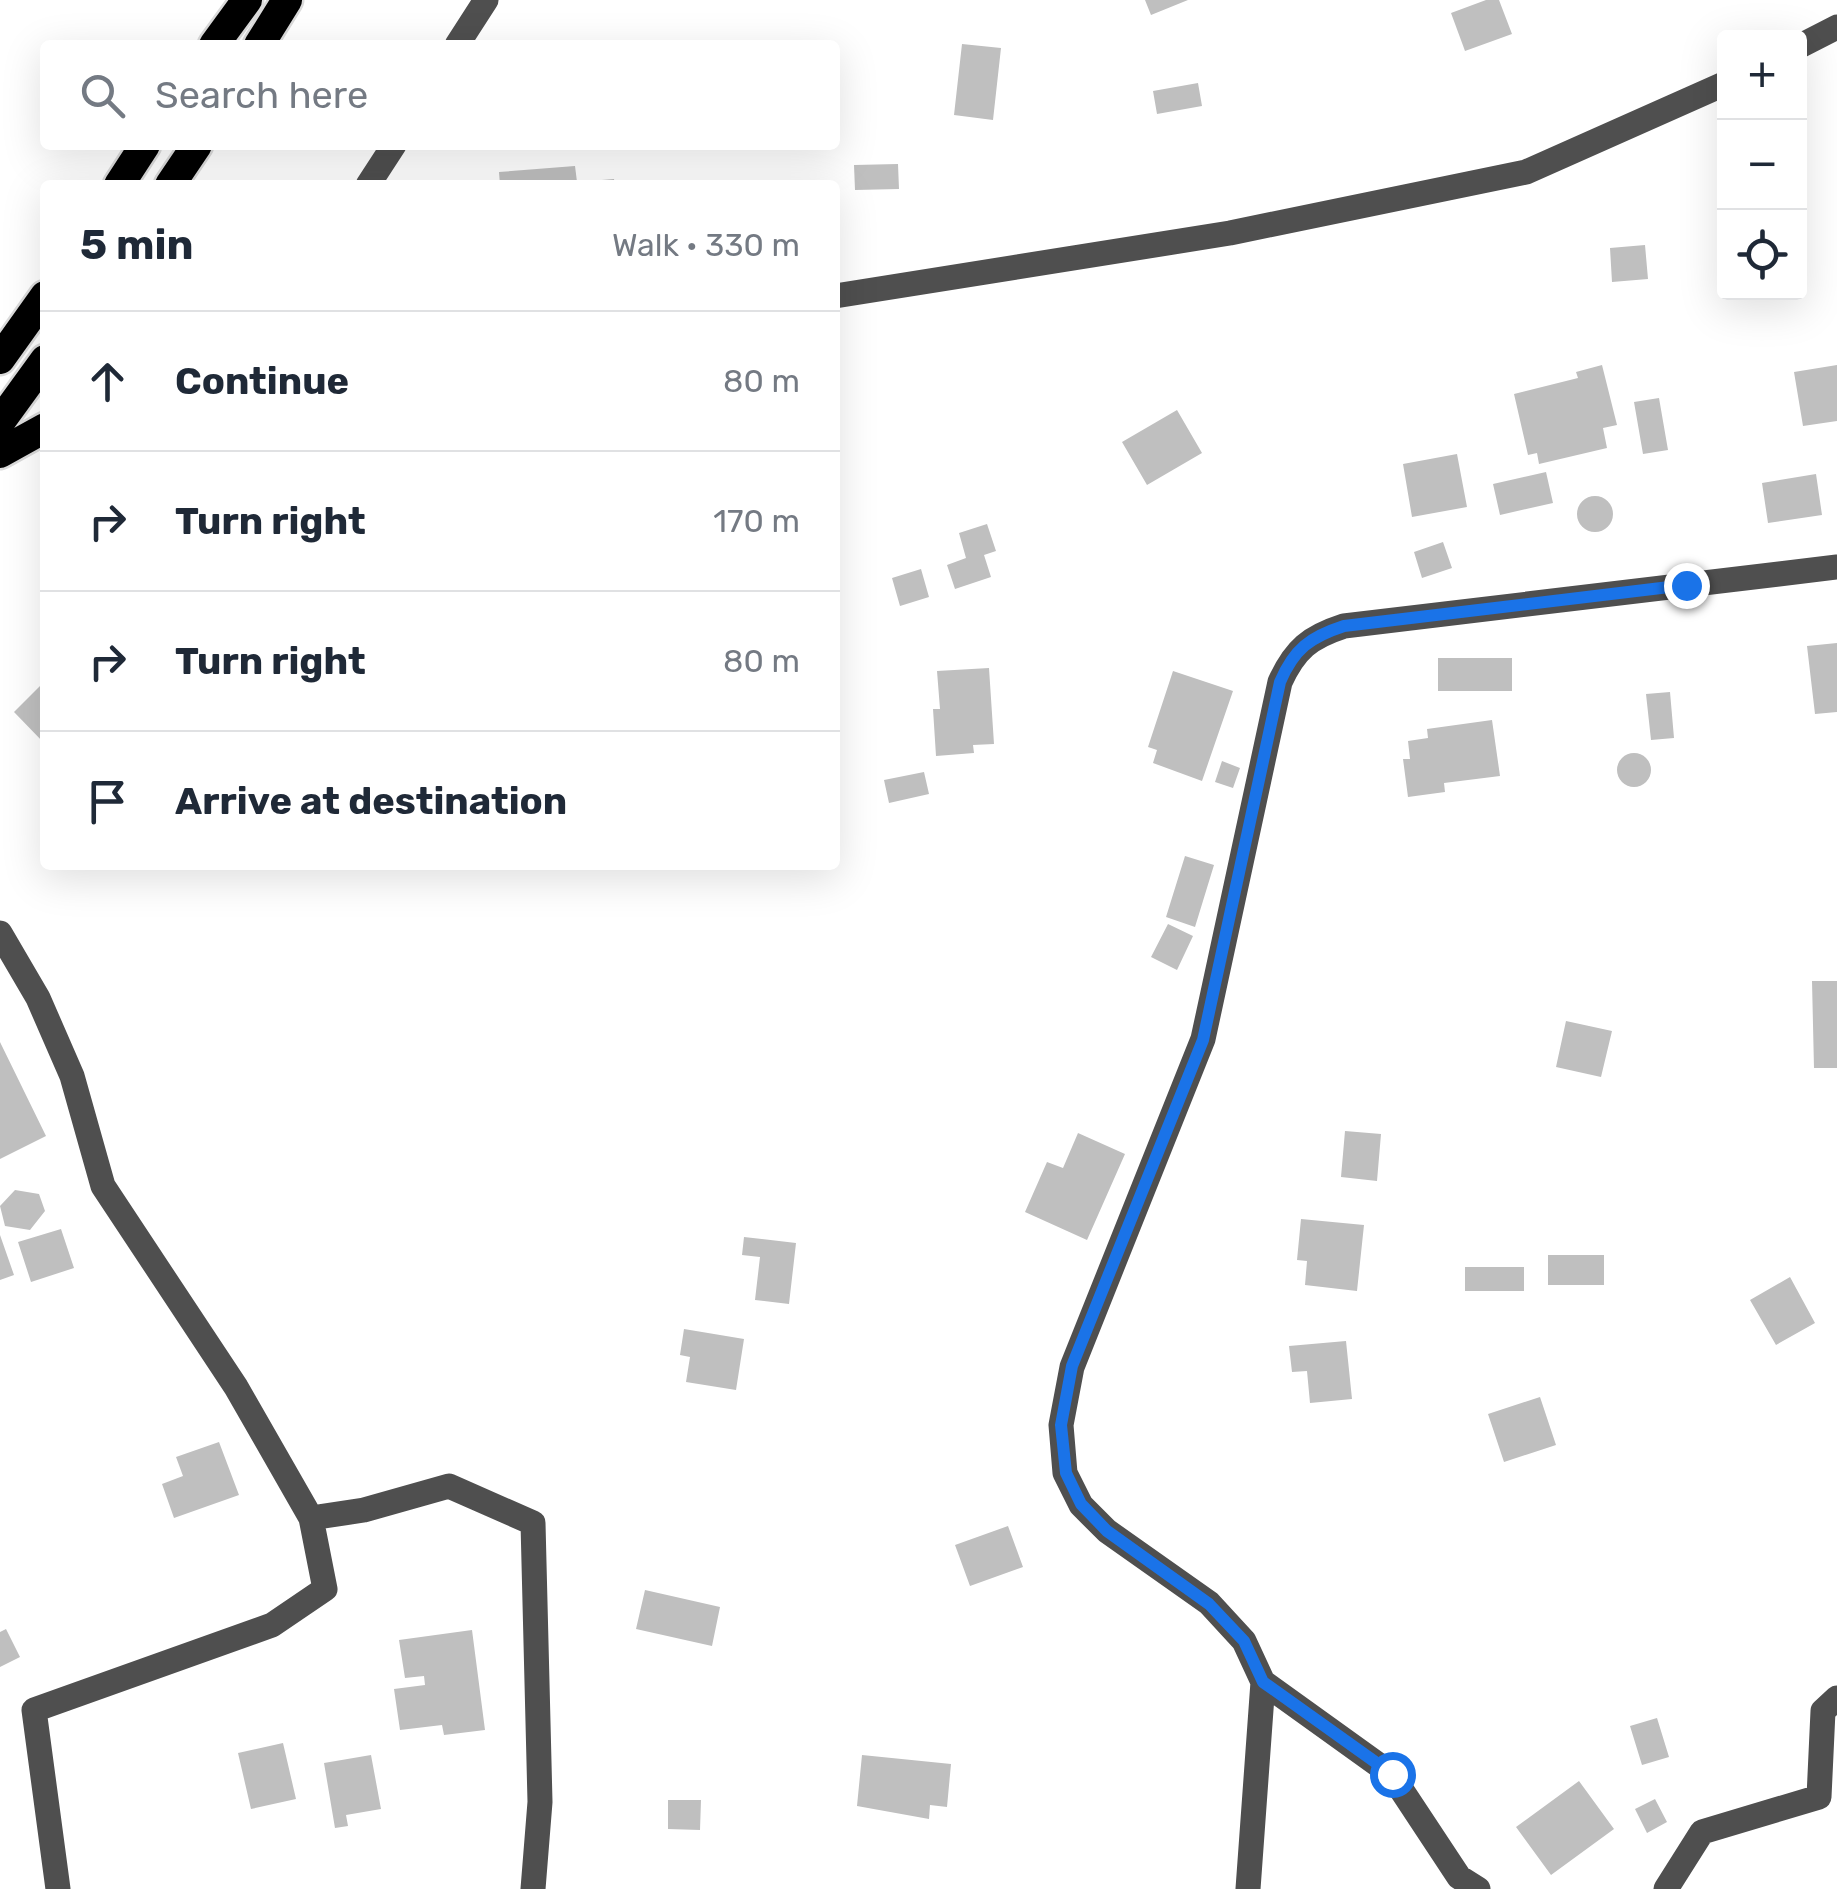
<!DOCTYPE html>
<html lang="en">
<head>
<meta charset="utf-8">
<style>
	body { margin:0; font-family:Rubik,sans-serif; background:#f6f6f7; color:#1f2937 }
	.controls { position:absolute; right:30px; top:30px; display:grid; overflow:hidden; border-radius:10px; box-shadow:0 10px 40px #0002 }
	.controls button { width:90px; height:90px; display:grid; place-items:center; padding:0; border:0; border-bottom:2px solid #e0e1e3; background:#fff; color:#1f2937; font:50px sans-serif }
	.stop { position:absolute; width:30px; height:30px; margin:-22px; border:8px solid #1a73e8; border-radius:50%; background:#fff }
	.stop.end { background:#1a73e8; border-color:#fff; box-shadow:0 2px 10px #0008 }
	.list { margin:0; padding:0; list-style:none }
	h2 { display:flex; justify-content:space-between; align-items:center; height:130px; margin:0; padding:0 40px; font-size:42px }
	h2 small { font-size:32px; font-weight:400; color:#747a83 }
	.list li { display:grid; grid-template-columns:65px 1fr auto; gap:30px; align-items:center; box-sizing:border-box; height:140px; padding:0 40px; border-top:2px solid #e0e1e3 }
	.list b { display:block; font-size:38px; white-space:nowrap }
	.list em { font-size:32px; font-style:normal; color:#747a83 }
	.icon { flex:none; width:55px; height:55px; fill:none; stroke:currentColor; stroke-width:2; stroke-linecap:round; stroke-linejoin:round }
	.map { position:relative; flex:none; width:1837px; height:1889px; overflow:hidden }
	.search { position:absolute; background:#fff; box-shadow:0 10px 40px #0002; left:40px; top:40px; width:800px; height:110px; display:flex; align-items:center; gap:25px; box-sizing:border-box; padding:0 35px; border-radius:10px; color:#747a83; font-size:38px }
	.panel { position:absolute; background:#fff; box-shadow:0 10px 40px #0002; left:40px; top:180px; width:800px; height:690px; border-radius:10px }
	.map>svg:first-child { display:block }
</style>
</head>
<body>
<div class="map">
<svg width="1837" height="1889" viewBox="0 0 1837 1889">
	<rect width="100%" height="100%" fill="#fff"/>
	<!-- building -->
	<path fill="#bfbfbf" d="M1145,0H1188L1151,15Z
		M1486,0H1499L1512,34L1465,51L1451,13Z
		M962,44L1001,48L993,120L954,115Z
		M1198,83L1202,106L1157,114L1153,91Z
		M898,164L899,189L855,190L854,165Z
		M575,166L577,182L614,179L615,185H500L499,172Z
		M1645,245L1648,279L1612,282L1610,248Z
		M1602,365L1617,425L1603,428L1607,448L1539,464L1537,453L1528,455L1514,394L1578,378L1576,372Z
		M1837,365V421L1803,426L1794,372Z
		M1659,398L1668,450L1643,454L1634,402Z
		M1177,410L1202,453L1147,485L1122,442Z
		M1457,454L1467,507L1412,517L1403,464Z
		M1546,472L1553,503L1500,515L1493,484Z
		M1816,474L1822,515L1768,523L1762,483Z
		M1577 514a18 18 0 1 1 36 0a18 18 0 1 1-36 0Z
		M987,524L996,551L984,555L991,577L955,589L947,565L966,558L959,533Z
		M1443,542L1452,568L1422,578L1414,552Z
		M921,569L929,597L900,606L892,578Z
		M1837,643V712L1815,714L1807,646Z
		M1438,658H1512V691H1438Z
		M989,668L994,744L973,745L974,753L936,756L933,709H940L937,671Z
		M1173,671L1233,691L1202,781L1153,763L1157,750L1148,747Z
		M45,681V744L14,712Z
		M1670,692L1674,738L1651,740L1646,694Z
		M1492,720L1500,776L1444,783L1445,792L1408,797L1403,759H1410L1408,741L1428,738L1427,729Z
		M1617 770a17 17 0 1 1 34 0a17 17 0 1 1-34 0Z
		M1222,761L1240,768L1233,788L1215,782Z
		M924,772L929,794L889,803L884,780Z
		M1185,856L1214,865L1195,927L1166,917Z
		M1168,924L1193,936L1177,970L1151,957Z
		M1812,981H1837V1068H1814Z
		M1566,1021L1612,1031L1601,1077L1556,1067Z
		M0,1042L46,1136L0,1159Z
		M1345,1131L1381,1134L1377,1181L1341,1177Z
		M1078,1133L1125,1154L1087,1240L1025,1212L1047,1162L1063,1168Z
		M15,1190L39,1194L45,1211L30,1230L5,1226L0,1206Z
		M1301,1219L1364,1225L1357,1291L1305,1285L1307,1261L1297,1260Z
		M61,1229L74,1268L31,1282L18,1242Z
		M0,1235L14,1275L0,1280Z
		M744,1237L796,1243L789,1304L755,1300L760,1257L742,1255Z
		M1548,1255H1604V1285H1548Z
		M1465,1267H1524V1291H1465Z
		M1790,1277L1815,1323L1776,1345L1750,1300Z
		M684,1329L744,1339L736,1390L686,1382L690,1357L680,1355Z
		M1346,1341L1352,1399L1310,1403L1307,1371L1292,1372L1289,1346Z
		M1540,1397L1556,1445L1504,1462L1488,1414Z
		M219,1442L239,1495L174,1518L162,1484L183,1476L176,1457Z
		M1008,1526L1023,1567L970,1586L955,1545Z
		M645,1590L720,1607L712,1646L636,1629Z
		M6,1629L20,1657L0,1667V1632Z
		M472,1630L485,1730L444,1735L442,1725L400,1730L394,1689L425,1685L424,1676L405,1678L399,1640Z
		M1657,1718L1669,1757L1642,1765L1630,1726Z
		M283,1743L296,1799L251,1809L238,1753Z
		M371,1755L381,1809L346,1815L348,1826L335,1828L324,1763Z
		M862,1755L951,1764L947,1807L930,1805L929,1819L857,1806Z
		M1579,1781L1614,1829L1551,1875L1516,1827Z
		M1655,1799L1667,1822L1647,1833L1635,1809Z
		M668,1800H701L700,1830L668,1829Z"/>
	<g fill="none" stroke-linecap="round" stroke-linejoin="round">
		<defs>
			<path id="highway" d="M214,45L247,0
				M259,45L287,0
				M119,185L145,145
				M170,185L197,145
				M0,359L45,296
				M0,422L45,360
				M0,453L45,428"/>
		</defs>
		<!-- highway casing -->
		<use href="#highway" stroke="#dbdbdb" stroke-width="35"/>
		<!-- minor -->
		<path stroke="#4f4f4f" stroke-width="25" d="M457,45L486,0
			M1800,46L1837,27
			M368,185L394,145
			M835,296L1230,233L1526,172L1724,84
			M0,933L38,998L72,1076L103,1186L236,1387L311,1518L364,1510L449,1486L533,1523L540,1802L533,1889
			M1263,1682L1391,1774L1459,1877L1478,1889
			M58,1889L34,1710L272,1625L325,1589L311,1518
			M1248,1889L1263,1682L1244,1641L1209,1603L1107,1531L1081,1505L1065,1473L1061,1425L1072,1367L1203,1039L1280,682C1295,649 1310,637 1344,626L1837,567
			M1666,1889L1702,1832L1819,1797L1823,1711L1837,1698"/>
		<!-- highway -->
		<use href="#highway" stroke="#000" stroke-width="30"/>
	</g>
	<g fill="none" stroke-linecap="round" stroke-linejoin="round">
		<!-- route -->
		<path stroke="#1a73e8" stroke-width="12" d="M1392,1774L1263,1682L1244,1641L1209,1604L1107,1531L1081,1504L1066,1473L1061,1425L1072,1366L1203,1040L1280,682C1294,649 1310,637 1344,626L1686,585"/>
	</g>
</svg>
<div class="controls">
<button>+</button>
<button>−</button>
<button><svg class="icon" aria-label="locate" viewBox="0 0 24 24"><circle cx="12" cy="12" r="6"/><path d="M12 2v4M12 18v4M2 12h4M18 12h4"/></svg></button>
</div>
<div class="stop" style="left:1392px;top:1774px"></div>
<div class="stop end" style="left:1686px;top:585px"></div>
<div class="search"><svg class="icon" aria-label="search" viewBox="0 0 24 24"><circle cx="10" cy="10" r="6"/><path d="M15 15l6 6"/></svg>Search here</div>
<section class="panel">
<h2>5 min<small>Walk · 330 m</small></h2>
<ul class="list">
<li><svg class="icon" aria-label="ahead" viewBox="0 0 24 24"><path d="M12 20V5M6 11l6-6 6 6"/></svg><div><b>Continue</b></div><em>80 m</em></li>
<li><svg class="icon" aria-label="right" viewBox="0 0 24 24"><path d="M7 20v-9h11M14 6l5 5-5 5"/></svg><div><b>Turn right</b></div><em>170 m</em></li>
<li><svg class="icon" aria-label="right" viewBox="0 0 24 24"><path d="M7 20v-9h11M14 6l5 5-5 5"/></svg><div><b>Turn right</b></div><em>80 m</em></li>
<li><svg class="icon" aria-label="arrive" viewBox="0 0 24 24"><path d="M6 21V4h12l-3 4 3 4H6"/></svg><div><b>Arrive at destination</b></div></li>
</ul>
</section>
</div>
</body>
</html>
